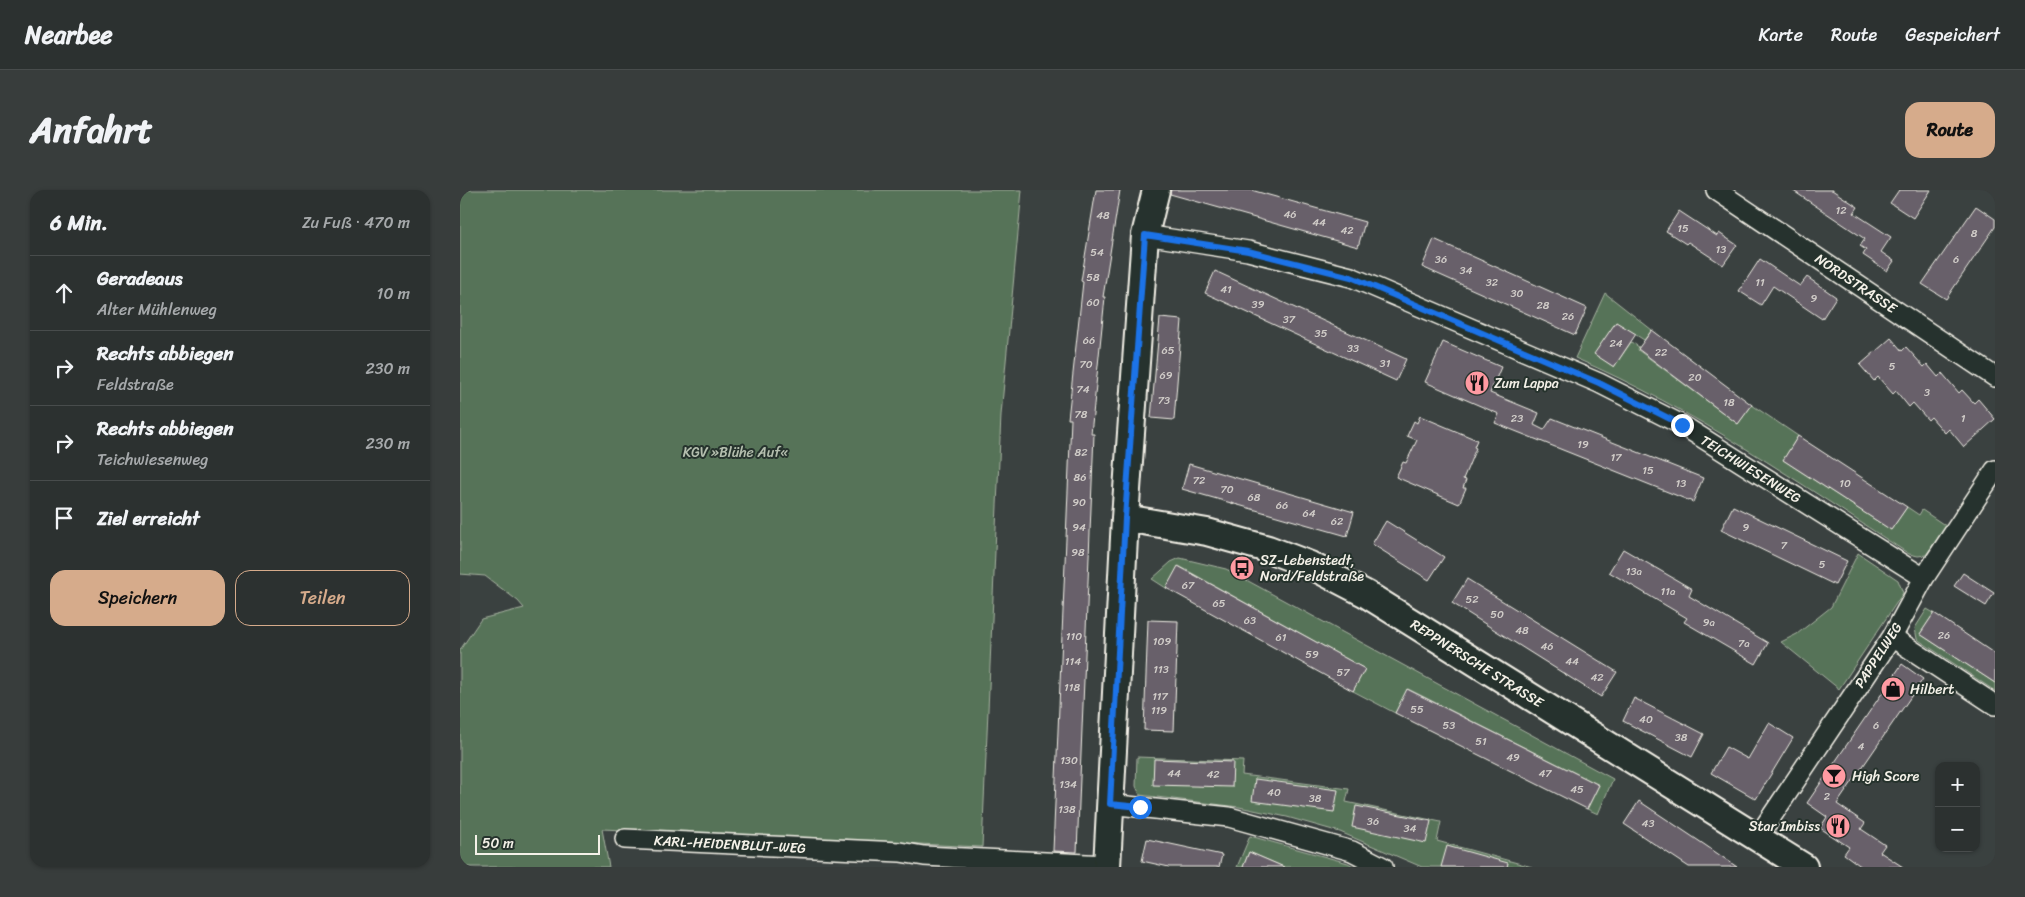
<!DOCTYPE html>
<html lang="de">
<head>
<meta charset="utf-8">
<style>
	body { margin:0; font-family:Sriracha,sans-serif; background:#383d3c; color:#f1f3f6 }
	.controls { position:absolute; right:15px; bottom:15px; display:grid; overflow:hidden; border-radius:10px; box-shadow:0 1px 4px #0004 }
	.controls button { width:45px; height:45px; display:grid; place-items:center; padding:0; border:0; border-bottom:1px solid #484c4c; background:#2c3130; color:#f1f3f6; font:25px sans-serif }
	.scale { position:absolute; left:15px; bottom:12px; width:125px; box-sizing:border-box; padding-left:5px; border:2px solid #f4f1e8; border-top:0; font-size:14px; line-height:18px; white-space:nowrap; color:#f4f1e8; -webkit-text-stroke:4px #26332d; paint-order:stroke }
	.stop { position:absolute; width:15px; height:15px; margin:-11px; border:4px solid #1a73e8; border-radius:50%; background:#fff }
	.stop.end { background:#1a73e8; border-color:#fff; box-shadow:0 1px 5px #0008 }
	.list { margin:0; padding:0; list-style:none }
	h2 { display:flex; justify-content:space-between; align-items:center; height:65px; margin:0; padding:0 20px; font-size:21px }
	h2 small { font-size:16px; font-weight:400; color:#a6a9ab }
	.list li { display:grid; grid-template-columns:32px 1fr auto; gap:15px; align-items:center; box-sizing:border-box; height:75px; padding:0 20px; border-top:1px solid #484c4c }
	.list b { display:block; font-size:19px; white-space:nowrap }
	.list p { margin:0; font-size:16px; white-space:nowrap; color:#a6a9ab }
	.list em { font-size:16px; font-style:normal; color:#a6a9ab }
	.actions { display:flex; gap:10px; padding:15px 20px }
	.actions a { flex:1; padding:11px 0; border:1px solid #d6ab8b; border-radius:15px; text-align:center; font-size:18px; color:#d6ab8b }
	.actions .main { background:#d6ab8b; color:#111 }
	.icon { flex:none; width:28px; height:28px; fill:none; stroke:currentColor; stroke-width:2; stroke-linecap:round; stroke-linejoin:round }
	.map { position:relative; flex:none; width:1535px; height:677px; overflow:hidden; border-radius:15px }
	header { display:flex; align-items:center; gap:30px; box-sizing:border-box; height:70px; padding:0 25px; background:#2c3130; border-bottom:1px solid #484c4c }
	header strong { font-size:24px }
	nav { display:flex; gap:28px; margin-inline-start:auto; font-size:18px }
	.intro { display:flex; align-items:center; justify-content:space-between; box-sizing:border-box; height:120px; padding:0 30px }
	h1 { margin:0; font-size:35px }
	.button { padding:12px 22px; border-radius:15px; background:#d6ab8b; color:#111; font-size:18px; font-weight:700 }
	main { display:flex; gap:30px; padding:0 30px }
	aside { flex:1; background:#2c3130; border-radius:15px; box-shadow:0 1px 4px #0004 }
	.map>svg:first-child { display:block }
</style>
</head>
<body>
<header>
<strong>Nearbee</strong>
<nav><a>Karte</a><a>Route</a><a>Gespeichert</a></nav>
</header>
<div class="intro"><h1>Anfahrt</h1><a class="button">Route</a></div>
<main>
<aside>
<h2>6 Min.<small>Zu Fuß · 470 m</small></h2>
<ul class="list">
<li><svg class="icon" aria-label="ahead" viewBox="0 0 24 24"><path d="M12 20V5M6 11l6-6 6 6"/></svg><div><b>Geradeaus</b><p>Alter Mühlenweg</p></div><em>10 m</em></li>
<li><svg class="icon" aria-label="right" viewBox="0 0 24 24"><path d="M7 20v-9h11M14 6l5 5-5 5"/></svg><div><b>Rechts abbiegen</b><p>Feldstraße</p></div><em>230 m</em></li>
<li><svg class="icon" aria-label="right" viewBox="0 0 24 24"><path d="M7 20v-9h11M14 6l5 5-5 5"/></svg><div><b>Rechts abbiegen</b><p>Teichwiesenweg</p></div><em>230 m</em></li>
<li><svg class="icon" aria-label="arrive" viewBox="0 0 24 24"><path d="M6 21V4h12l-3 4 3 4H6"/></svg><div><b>Ziel erreicht</b></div></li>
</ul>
<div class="actions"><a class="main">Speichern</a><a>Teilen</a></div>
</aside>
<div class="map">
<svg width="1535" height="677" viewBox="0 0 1535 677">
	<rect width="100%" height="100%" fill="#3a4140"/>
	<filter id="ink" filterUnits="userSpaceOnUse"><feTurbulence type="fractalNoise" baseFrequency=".02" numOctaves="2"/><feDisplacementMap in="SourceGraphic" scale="10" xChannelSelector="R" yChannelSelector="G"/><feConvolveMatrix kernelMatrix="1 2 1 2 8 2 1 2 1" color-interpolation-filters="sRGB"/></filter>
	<g filter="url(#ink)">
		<!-- green -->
		<path fill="#577359" stroke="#a6b2a0" d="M0,0H562L541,225L522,657L142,639L149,677H0V460L21,429L64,418L58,411L25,386L0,384Z
			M1145,103L1192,140L1184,150L1156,132L1135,164L1154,177L1171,152L1179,157L1178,160L1278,234L1292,215L1338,246L1323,270L1431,340L1447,317L1459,325L1462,320L1486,336L1466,365L1458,366L1449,364C1341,294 1234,219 1115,168Z
			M1398,363L1438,390L1443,403L1379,499L1321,452L1337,444L1371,417Z
			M720,368L766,379L1153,589L1138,624L1127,619L1139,595L948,499L935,523L893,501L905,479L719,376L706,398L692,389L711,372Z
			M1467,419L1474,423L1460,444L1535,493V501L1457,449L1455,438Z
			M677,567L783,571L782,585L889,599L886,612L981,632L977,651L1072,677H962L880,642L827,627L779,617L680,605L676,596Z
			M790,646L888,673L895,677H824L789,662L783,677H777Z"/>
		<!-- building -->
		<path fill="#67616b" stroke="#f4f1e8" d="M636,0H660L643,107H645L631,244H634L617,662L593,661L611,229H608L623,92L621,91Z
			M711,0H791L905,32L898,57L710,4Z
			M1332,0H1372L1398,17L1394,23L1431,47L1421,62L1434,71L1427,81L1403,65L1406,60L1400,56L1405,49Z
			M1439,0H1471L1453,28L1430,13Z
			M1516,16L1535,29V37L1486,109L1462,94Z
			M1219,21L1257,46L1259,43L1277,55L1263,75L1228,52L1226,54L1206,41Z
			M974,49L1127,118L1115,145L962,77Z
			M1300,69L1340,96L1347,87L1376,107L1362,129L1313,96L1301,115L1279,101Z
			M755,81L946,169L936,191L745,103Z
			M700,128L722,130L714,230L691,228Z
			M1156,132L1176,144L1154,177L1134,164Z
			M1192,140L1292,215L1278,234L1178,159Z
			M1431,148L1442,161L1446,157L1464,177L1467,174L1478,187L1482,183L1499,203L1502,200L1514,213L1518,209L1535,229L1504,257L1489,239L1485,243L1471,227L1468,230L1453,213L1449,217L1436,201L1433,204L1418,187L1414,191L1400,175Z
			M983,152L1041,177L1030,203L1079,223L1074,235L1084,240L1092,228L1243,288L1233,312L1035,233L1039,224L965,192Z
			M960,226L1017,250L1014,257L1016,258L1003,289L1006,290L1003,298H1006L999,314L936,287L943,272L946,273L957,250L947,246L954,231L957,233Z
			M1338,246L1447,317L1431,340L1323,270Z
			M729,274L894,322L887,346L722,299Z
			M1273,316L1387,371L1375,395L1261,340Z
			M926,331L984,367L969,390L912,354Z
			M1163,359L1232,399L1229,406L1308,453L1296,474L1224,432L1227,428L1149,382Z
			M718,376L905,479L893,501L706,398Z
			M1503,383L1534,403L1526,416L1494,396Z
			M1007,389L1157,482L1141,507L992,413Z
			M1474,423L1535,464V493L1460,444Z
			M688,430L718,431L714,541L684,540Z
			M1442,474L1463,489L1377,614L1405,633L1401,639L1425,655L1420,662L1443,677H1402L1384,664L1389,657L1360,638L1367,627L1347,613Z
			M947,499L1139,595L1127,619L935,523Z
			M1174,508L1244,544L1232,567L1163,531Z
			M1309,533L1333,548L1296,609L1251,583L1266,557L1288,569Z
			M694,569L773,572L772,597L693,595Z
			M795,589L878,600L874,622L792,611Z
			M1179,611L1245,655L1277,677H1229L1164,634Z
			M896,616L971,631L966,653L892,637Z
			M687,649L762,665L759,677H709L682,671Z
			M987,656L1048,673L1047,677H981Z
			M789,662L824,677H783Z"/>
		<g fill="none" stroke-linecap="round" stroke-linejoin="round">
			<defs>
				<path id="street" d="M1256,0L1535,187
					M685,45L788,61L891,87L1139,193L1222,235L1464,388
					M1432,447L1535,515
					M649,614L769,627L892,661L923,677
					M1297,648L1432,447L1464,388L1535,280
					M165,649L440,662L464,666L647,675"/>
				<path id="secondary" d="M665,328L747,342L808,359L850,375L906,404L1344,677
					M647,677L665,328L685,45L696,0"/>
			</defs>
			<!-- street casing -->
			<use href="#street" stroke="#f4f1e8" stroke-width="22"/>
			<!-- secondary casing -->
			<use href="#secondary" stroke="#f4f1e8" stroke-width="30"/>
			<!-- street -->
			<use href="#street" stroke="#26332d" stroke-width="19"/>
			<!-- secondary -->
			<use href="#secondary" stroke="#26332d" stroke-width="26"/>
		</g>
	</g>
	<g fill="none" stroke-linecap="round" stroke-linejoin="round" filter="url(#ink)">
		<!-- route -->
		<path stroke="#1a73e8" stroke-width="6" d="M680,617L650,614L665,328L685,45L788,61L891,87L1139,193L1222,235"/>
	</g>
	<!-- icons -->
	<defs>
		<symbol id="restaurant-disc" viewBox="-11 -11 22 22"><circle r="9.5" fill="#ff9aa2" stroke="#26332d"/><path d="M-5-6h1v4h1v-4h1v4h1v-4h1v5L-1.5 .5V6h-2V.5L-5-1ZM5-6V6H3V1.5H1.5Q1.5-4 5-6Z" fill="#111"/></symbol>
		<symbol id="bus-disc" viewBox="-11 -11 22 22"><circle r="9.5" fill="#ff9aa2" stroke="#26332d"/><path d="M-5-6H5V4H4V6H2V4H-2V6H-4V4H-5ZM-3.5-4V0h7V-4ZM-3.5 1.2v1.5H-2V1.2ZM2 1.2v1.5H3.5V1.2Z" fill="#111"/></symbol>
		<symbol id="shop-disc" viewBox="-11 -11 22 22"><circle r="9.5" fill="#ff9aa2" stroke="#26332d"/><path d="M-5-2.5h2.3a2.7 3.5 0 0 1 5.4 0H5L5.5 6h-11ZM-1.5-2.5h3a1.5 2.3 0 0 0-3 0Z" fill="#111"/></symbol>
		<symbol id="bar-disc" viewBox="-11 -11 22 22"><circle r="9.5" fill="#ff9aa2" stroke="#26332d"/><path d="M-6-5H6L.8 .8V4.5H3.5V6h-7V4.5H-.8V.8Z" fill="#111"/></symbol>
	</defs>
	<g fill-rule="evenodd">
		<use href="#restaurant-disc" x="1003" y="179" width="28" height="28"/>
		<use href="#bus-disc" x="768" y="364" width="28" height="28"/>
		<use href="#shop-disc" x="1419" y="485" width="28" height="28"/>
		<use href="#bar-disc" x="1360" y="572" width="28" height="28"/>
		<use href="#restaurant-disc" x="1364" y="622" width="28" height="28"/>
	</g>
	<g text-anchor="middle" stroke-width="4" stroke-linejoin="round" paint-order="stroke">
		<!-- number labels -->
		<g font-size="11" fill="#d1cdc9">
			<text x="1381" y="24">12</text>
			<text x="830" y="28">46</text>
			<text x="643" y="29">48</text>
			<text x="859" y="36">44</text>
			<text x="1223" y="42">15</text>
			<text x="887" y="44">42</text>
			<text x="1514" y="47">8</text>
			<text x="1261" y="63">13</text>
			<text x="637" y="66">54</text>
			<text x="981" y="73">36</text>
			<text x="1496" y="73">6</text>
			<text x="1006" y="84">34</text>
			<text x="633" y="91">58</text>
			<text x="1032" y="96">32</text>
			<text x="1300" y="96">11</text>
			<text x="766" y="103">41</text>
			<text x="1057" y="107">30</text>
			<text x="1354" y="112">9</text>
			<text x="633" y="116">60</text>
			<text x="798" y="118">39</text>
			<text x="1083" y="119">28</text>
			<text x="1108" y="130">26</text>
			<text x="829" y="133">37</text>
			<text x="861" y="147">35</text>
			<text x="629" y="154">66</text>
			<text x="1156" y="157">24</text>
			<text x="893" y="162">33</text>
			<text x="708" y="164">65</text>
			<text x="1201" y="166">22</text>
			<text x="925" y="177">31</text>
			<text x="626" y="178">70</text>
			<text x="1432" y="180">5</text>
			<text x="706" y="189">69</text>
			<text x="1235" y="191">20</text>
			<text x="623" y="203">74</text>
			<text x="1467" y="206">3</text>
			<text x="704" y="214">73</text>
			<text x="1269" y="216">18</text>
			<text x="621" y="228">78</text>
			<text x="1057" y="232">23</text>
			<text x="1503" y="232">1</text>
			<text x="1123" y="258">19</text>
			<text x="621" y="266">82</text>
			<text x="1156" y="271">17</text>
			<text x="1188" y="284">15</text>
			<text x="620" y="291">86</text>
			<text x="739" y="294">72</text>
			<text x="1221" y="297">13</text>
			<text x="1385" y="297">10</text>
			<text x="767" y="303">70</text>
			<text x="794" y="311">68</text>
			<text x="619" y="316">90</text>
			<text x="822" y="319">66</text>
			<text x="849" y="327">64</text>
			<text x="877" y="335">62</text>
			<text x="619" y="341">94</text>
			<text x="1286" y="341">9</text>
			<text x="1324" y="359">7</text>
			<text x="618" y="366">98</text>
			<text x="1362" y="378">5</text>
			<text x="1174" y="385">13a</text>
			<text x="728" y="399">67</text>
			<text x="1208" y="405">11a</text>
			<text x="1012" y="413">52</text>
			<text x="759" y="417">65</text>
			<text x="1037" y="428">50</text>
			<text x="790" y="434">63</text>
			<text x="1249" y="436">9a</text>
			<text x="1062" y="444">48</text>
			<text x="1484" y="449">26</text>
			<text x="614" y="450">110</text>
			<text x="821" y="451">61</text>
			<text x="702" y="455">109</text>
			<text x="1284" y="457">7a</text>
			<text x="1087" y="460">46</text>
			<text x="852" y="468">59</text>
			<text x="613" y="475">114</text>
			<text x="1112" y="475">44</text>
			<text x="701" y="483">113</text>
			<text x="883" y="486">57</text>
			<text x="1137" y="491">42</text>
			<text x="612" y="501">118</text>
			<text x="700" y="510">117</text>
			<text x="957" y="523">55</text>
			<text x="699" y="524">119</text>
			<text x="1186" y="533">40</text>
			<text x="989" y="539">53</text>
			<text x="1416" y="539">6</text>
			<text x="1221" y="551">38</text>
			<text x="1021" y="555">51</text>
			<text x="1401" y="560">4</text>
			<text x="1053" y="571">49</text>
			<text x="609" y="574">130</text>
			<text x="714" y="587">44</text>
			<text x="1085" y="587">47</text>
			<text x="753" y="588">42</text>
			<text x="608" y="598">134</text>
			<text x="1117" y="603">45</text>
			<text x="814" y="606">40</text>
			<text x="1367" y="610">2</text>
			<text x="855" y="612">38</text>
			<text x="607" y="623">138</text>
			<text x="913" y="635">36</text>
			<text x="1188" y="637">43</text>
			<text x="950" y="642">34</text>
		</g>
		<!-- street labels -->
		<g font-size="14" fill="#f4f1e8" stroke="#26332d">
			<text transform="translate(1396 93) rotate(34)" y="5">NORDSTRASSE</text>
			<text transform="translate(1291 279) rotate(32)" y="5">TEICHWIESENWEG</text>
			<text transform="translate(1418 465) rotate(-57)" y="5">PAPPELWEG</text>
			<text transform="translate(1017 473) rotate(32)" y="5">REPPNERSCHE STRASSE</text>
			<text transform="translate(270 654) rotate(3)" y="5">KARL-HEIDENBLUT-WEG</text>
		</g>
		<!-- poi labels -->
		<g font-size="14" fill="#f4f1e8" stroke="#26332d" text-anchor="start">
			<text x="1034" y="198">Zum Lappa</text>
			<text x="800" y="375">SZ-Lebenstedt,<tspan x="800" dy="16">Nord/Feldstraße</tspan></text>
			<text x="1450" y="504">Hilbert</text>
			<text x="1392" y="591">High Score</text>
			<text x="1360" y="641" text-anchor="end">Star Imbiss</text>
		</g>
		<!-- park labels -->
		<g font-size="14" fill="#b5bfaf" stroke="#26332d">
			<text x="275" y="267">KGV »Blühe Auf«</text>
		</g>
	</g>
</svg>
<div class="controls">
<button>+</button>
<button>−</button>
</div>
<div class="scale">50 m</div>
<div class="stop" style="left:680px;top:617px"></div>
<div class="stop end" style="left:1222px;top:235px"></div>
</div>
</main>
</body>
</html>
